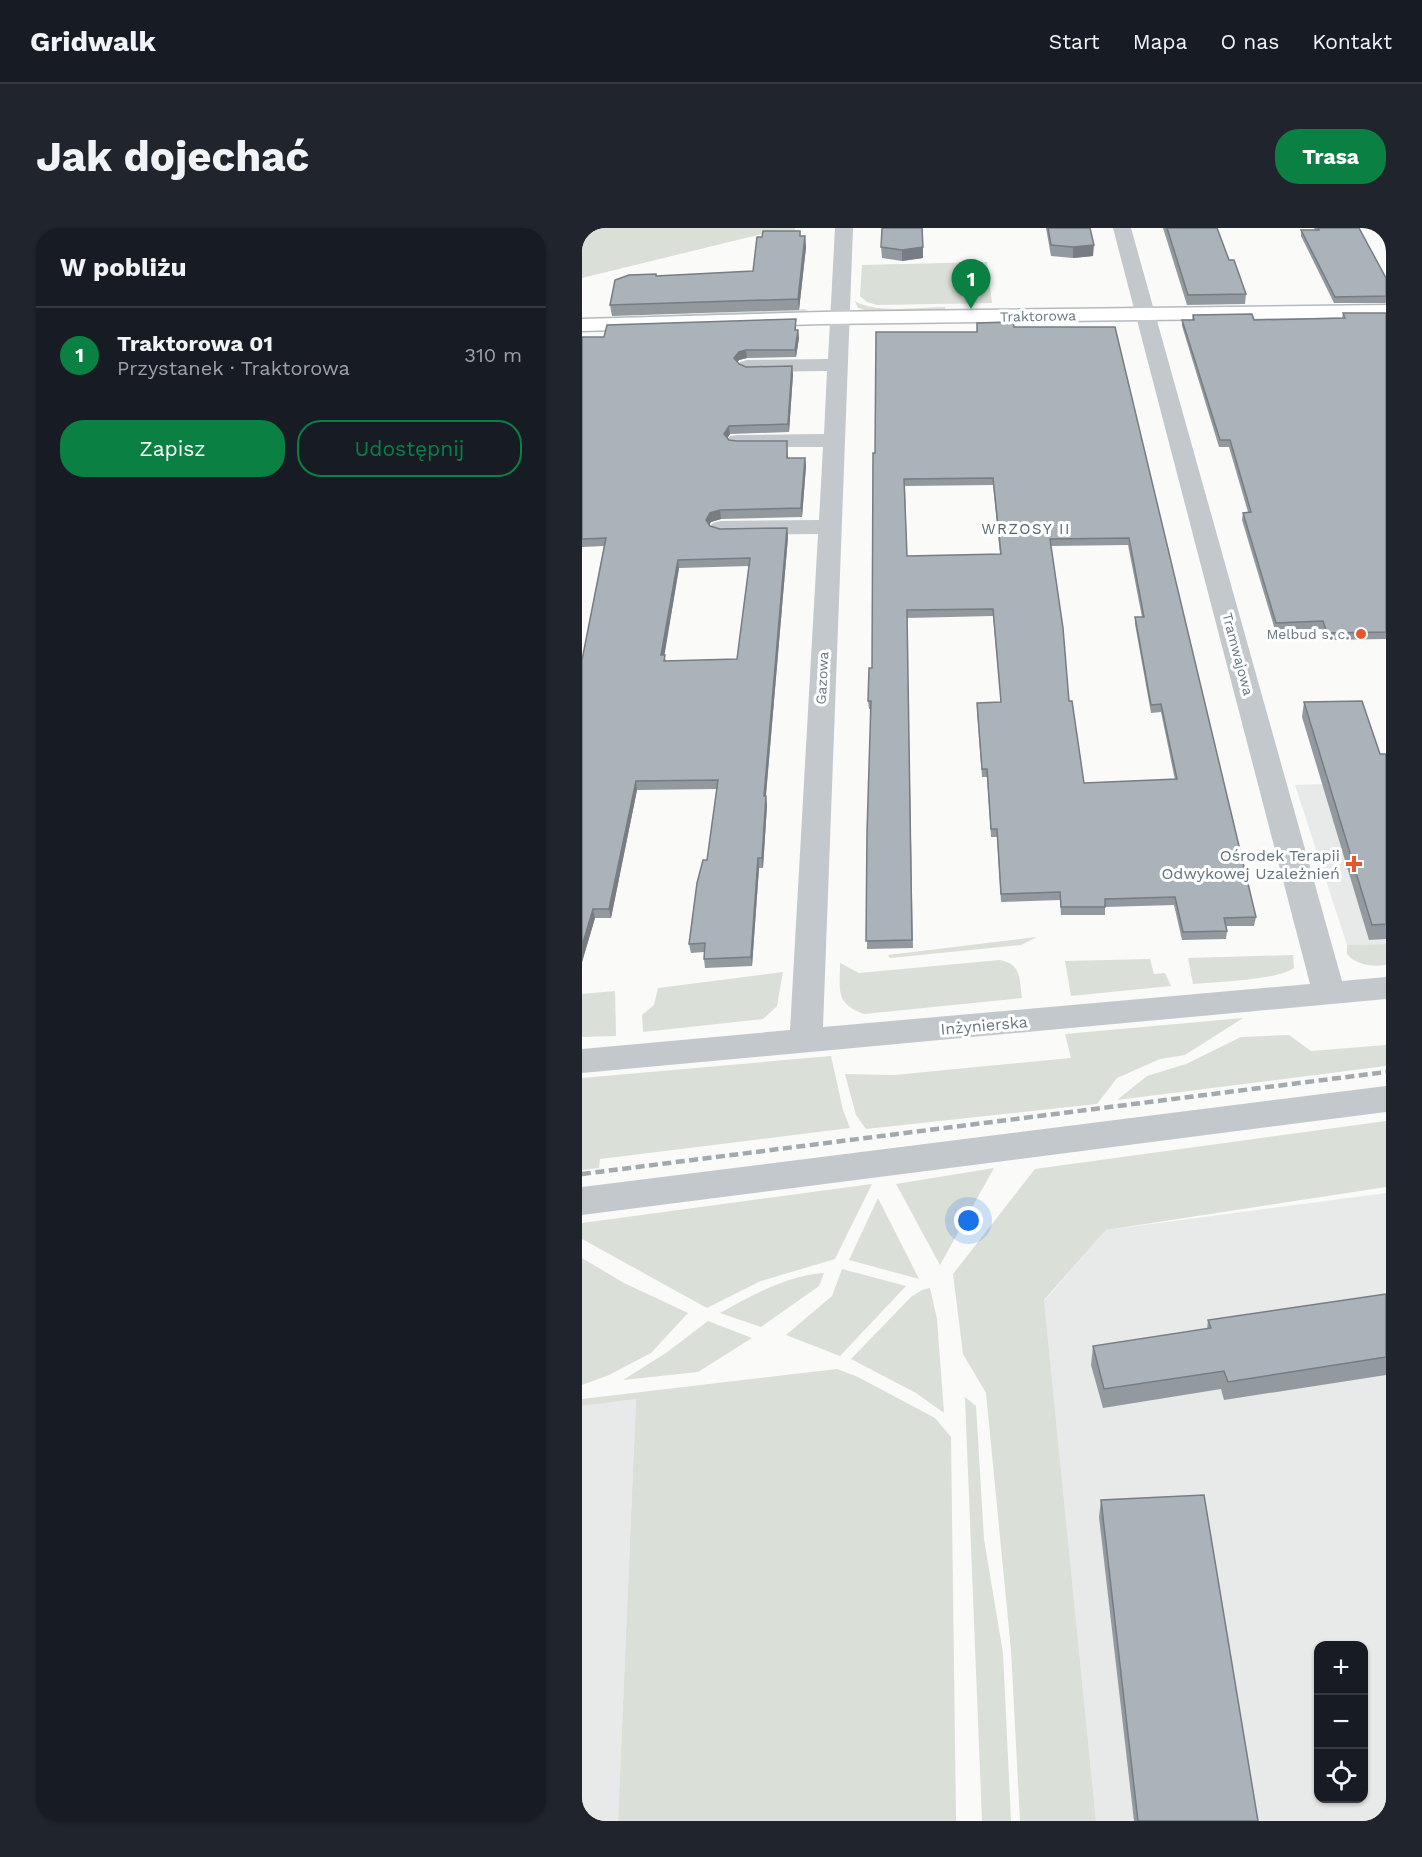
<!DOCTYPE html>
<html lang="pl">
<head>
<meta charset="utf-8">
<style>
	body { margin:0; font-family:"Work Sans",sans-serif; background:#20242c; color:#f1f3f6 }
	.controls { position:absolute; right:18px; bottom:18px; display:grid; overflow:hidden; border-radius:12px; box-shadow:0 2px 4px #0004 }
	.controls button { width:54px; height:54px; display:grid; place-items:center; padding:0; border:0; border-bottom:2px solid #363941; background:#171b24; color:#f1f3f6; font:30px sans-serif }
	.you { position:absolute; left:387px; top:993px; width:21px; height:21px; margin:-15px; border:4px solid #fff; border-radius:50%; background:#1a73e8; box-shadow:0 0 0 9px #1a73e833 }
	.badge { display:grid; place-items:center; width:39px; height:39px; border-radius:50%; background:#0b8043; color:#fff; font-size:20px; font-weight:700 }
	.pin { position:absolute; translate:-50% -50px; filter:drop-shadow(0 2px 3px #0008) }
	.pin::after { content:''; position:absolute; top:32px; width:21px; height:18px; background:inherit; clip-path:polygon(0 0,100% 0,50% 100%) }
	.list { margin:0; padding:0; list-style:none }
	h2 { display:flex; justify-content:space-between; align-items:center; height:78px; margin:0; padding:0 24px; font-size:26px }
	h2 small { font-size:20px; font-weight:400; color:#9ea1a6 }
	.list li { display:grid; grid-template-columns:39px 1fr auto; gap:18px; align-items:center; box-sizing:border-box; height:96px; padding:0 24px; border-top:2px solid #363941 }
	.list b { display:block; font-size:22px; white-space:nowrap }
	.list p { margin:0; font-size:20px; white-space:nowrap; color:#9ea1a6 }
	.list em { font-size:20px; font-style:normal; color:#9ea1a6 }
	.actions { display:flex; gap:12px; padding:18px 24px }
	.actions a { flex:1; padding:14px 0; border:2px solid #0b8043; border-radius:24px; text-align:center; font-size:21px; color:#0b8043 }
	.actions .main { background:#0b8043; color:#fff }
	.icon { flex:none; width:33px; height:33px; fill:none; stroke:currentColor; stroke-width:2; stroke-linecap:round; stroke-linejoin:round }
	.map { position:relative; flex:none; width:804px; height:1593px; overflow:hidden; border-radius:24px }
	header { display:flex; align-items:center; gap:36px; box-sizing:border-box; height:84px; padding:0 30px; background:#171b24; border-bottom:2px solid #363941 }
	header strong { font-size:28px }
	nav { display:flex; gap:33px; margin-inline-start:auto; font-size:21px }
	.intro { display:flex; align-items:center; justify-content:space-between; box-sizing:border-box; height:144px; padding:0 36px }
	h1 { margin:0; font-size:42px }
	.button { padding:15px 27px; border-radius:24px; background:#0b8043; color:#fff; font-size:21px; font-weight:700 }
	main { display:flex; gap:36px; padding:0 36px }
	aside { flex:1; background:#171b24; border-radius:24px; box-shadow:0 2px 4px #0004 }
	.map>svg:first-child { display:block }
</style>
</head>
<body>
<header>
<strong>Gridwalk</strong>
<nav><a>Start</a><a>Mapa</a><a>O nas</a><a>Kontakt</a></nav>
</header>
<div class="intro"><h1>Jak dojechać</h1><a class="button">Trasa</a></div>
<main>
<aside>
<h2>W pobliżu<small></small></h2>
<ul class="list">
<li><span class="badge">1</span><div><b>Traktorowa 01</b><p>Przystanek · Traktorowa</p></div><em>310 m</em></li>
</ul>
<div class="actions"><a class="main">Zapisz</a><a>Udostępnij</a></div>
</aside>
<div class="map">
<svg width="804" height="1593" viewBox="0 0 804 1593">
	<rect width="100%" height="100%" fill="#fafaf8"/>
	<!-- built -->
	<path fill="#e8e9e9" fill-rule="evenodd" d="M804,554V716L765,717L713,557Z
		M804,965V1593H514L462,1073L524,1002ZM736,1418H782V1570H736Z
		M54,1171L36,1593H0V1178Z"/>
	<!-- green -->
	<path fill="#dadfd7" d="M0,0H213V2L192,3L0,50Z
		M405,34L410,75L295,77L285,74L278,68L280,37Z
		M273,73C293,86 339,79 363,79V85H291L276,80Z
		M222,81L225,82V85L90,89L87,87Z
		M455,709L439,717L308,730L306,727Z
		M804,716V737C790,739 774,737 765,726V717Z
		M711,727L712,740C695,752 635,754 611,756L606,730Z
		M568,731L572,746L583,745L589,758L489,768L483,733Z
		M418,732C440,737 437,750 440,770L282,786C253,775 258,763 258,735L277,745Z
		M201,744L195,778L181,791L61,804L60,787L72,777L76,760Z
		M33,763L34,808L0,809V766Z
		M661,790L603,827L578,831L535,850L515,876L284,901L274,887L263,846L312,847L489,830L483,806Z
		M707,807L729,823L804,817V838L535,872L565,848L604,836L659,809Z
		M249,828L261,882L268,900L18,931L17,940L0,942V850Z
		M804,893V959L524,1002L462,1072L514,1593H438L429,1422L404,1165L381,1126L371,1046L453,941Z
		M412,940L358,1037L314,956Z
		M290,956L253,1031L179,1053L125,1080L0,1011V995Z
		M296,970L337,1051L267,1032Z
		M0,1030L42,1055L106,1085L69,1125L27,1147L0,1157Z
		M260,1041L324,1058L258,1128L204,1107L250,1068Z
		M242,1045L237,1058L179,1099L138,1085C169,1068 206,1047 242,1045Z
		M348,1060L355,1091L362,1185L334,1165L269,1131L329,1069L340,1062Z
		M126,1093L170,1110L116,1144L41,1152L84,1125Z
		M255,1141L276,1149L353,1190L369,1209L374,1593H36L54,1171L0,1178V1171Z
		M383,1169L394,1178L402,1311L421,1425L429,1593H400Z"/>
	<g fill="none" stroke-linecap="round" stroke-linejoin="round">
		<defs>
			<path id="secondary" d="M804,77V89L240,96L0,103V91L240,84Z"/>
		</defs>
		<!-- secondary casing -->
		<use href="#secondary" stroke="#b3babf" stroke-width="3"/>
		<!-- street -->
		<path fill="#c3c8cc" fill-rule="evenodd" d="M253,0H271L241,799L728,756L531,0H549L760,753L804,749V771L0,845V821L208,802L236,306L139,307L131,305L127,300L131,295L139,293L237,292L241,219H156L148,218L145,213L148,208L156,207L242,206L245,143L165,144L158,142L155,138L158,134L165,132L246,131Z
			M804,858V884L0,987V959Z"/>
		<!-- secondary -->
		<use href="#secondary" fill="#fff" fill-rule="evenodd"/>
		<!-- rail -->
		<path stroke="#a2aab0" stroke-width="4.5" stroke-dasharray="9 4.5" stroke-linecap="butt" d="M0,946L804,844"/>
	</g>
	<!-- wall -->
	<path fill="#929a9f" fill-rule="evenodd" d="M341,0V30L320,33L300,30L299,19Z
		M464,0H508L511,28L491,30L469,28Z
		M581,0H635L647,32L664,66L663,76L605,77Z
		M732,0H777L804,50V75H752L719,8V2H733Z
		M218,8H223L224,19L217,82L30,88L28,77L171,43Z
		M761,85H804V411L743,412L740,401L693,402L660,292L661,285L666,284L647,219H637L600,98V92H610L611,87L672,92L760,90Z
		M214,91V102H216L217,110L214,129L165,130L157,132L155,135L157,136L164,139L211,146L207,204L148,206L145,210L147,212L155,213H205L206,230H223L224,238L220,289L139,291L129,294L127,297L128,298L138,301L205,300L206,309L184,568L185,577L181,640H177L170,738L123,740L122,731V724L109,725L107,716L125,632L135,561L55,562L29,690H13L0,734V432L22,318L0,319V109H22ZM167,338L155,431L84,433L82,427L97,340Z
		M432,99H533L674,689L672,698H644L645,703L644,711L600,712L592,677L523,679V687H479L478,672L419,674L415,609H409L405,549H400L395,483V475L419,474L411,388L325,390L331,720L285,721L289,481H287L286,473L290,440L293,225L395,104ZM411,257L418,326L325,328L323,258ZM546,317L560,389H553V396L569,485L579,484L593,552L502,555L487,473L469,318Z
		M722,474L798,526H804V711L787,712L720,489Z
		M804,1066V1147L642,1172L639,1161L521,1180L509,1137L511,1118L625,1101L626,1092Z
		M519,1272L676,1593H552L517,1289Z"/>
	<!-- shaded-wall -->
	<path fill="#777d82" d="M341,0V30L320,33V22Z
		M223,8L224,19L217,82L216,71Z
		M512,17L511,28L491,30V19Z
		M216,102L217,110L214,129L213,122Z
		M164,122L165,130L157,132L153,138L152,130L157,124Z
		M210,138L211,146L207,204L206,196Z
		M147,198L148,206L143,214L142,206Z
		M223,230L224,238L220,289L219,280Z
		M138,282L139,291L129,294L125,300L124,292L128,285Z
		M205,300L206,309L183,577L182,568Z
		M96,332L97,340L81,436L79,427Z
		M54,553L55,562L29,690L27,681Z
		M184,568L185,577L181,640L180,630Z
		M176,630L177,640L170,738L169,729Z
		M11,681L13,690L0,734V718Z"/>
	<!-- building -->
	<path fill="#aab3b9" stroke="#777d82" stroke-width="1.5" fill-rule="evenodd" d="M300,0H340L341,19L320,22L299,19Z
		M466,0H508L512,17L491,19L469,17Z
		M585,0H635L647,32H652L664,66L606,67Z
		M736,0H777L804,50V68L753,69L719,2H737Z
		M181,3H218V8H223L216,71L28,77L33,52L47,47L74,46V48L171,43L175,9H180Z
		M761,85H804V404L745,405L741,393L694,395L661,285L669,284L648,212H638L600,92H612L611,87L670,86L672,92L763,90Z
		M214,91L213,102H216L213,122H164L157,124L152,130L157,136L164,139L210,138L206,196L147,198L142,206L147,212L155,213H205V230H223L219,280L138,282L128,285L124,292L128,298L138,301L205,300L182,568H184L180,630H176L169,729L122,731L123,715L107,716L115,655L121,632H125L136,552L54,553L27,681H11L0,718V432L24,310L0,311V109H22L25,97ZM168,330L155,431L82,433L83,427H79L96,332Z
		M431,94L432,99H533L674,689L642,690L645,703L601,704L593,669L523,671V679H479L478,664L419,666L415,601H409L405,541H400L395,475L419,474L411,381L325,382L330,712L284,713L285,604L289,473H286L287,440H290L291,225H293L294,104H395V95ZM411,250L419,326L325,328L322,251ZM547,310L562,389H553L569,477L579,476L595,551L502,555L490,473H487L481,400L468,311Z
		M780,473L798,526H804V696L790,697L722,474Z
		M804,1066V1129L646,1154L642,1143L522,1161L511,1118L629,1100L626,1092Z
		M622,1267L676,1593H556L519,1272Z"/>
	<!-- markers -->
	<g fill="#e4572e" stroke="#fff" stroke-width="2">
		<circle cx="779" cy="406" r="6"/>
		<path d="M769 627h6v6h6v6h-6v6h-6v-6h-6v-6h6z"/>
	</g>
	<g text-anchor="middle" stroke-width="6" stroke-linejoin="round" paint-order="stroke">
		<!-- far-street labels -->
		<g font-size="14" fill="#657683" stroke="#fff">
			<text transform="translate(456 88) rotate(-1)" y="5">Traktorowa</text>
			<text transform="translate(656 426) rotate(75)" y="5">Tramwajowa</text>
			<text transform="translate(240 450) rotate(-87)" y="5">Gazowa</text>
		</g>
		<!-- far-poi labels -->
		<g font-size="14" fill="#657683" stroke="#fff" text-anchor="end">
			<text x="767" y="411">Melbud s. c.</text>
		</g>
		<!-- far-neighbourhood labels -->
		<g font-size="15" letter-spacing="1.5" fill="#57646e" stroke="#fff">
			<text x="444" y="306">WRZOSY II</text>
		</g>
		<!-- poi labels -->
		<g font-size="16" fill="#657683" stroke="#fff" text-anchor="end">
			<text x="758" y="633">Ośrodek Terapii<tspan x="758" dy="18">Odwykowej Uzależnień</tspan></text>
		</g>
		<!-- street labels -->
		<g font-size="16" fill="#657683" stroke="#fff">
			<text transform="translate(402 797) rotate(-5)" y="6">Inżynierska</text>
		</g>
	</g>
</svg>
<div class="controls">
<button>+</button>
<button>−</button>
<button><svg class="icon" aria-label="locate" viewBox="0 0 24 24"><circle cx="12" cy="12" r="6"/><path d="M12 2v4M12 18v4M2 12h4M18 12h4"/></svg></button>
</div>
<div class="you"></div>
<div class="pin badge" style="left:389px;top:81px">1</div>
</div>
</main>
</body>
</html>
